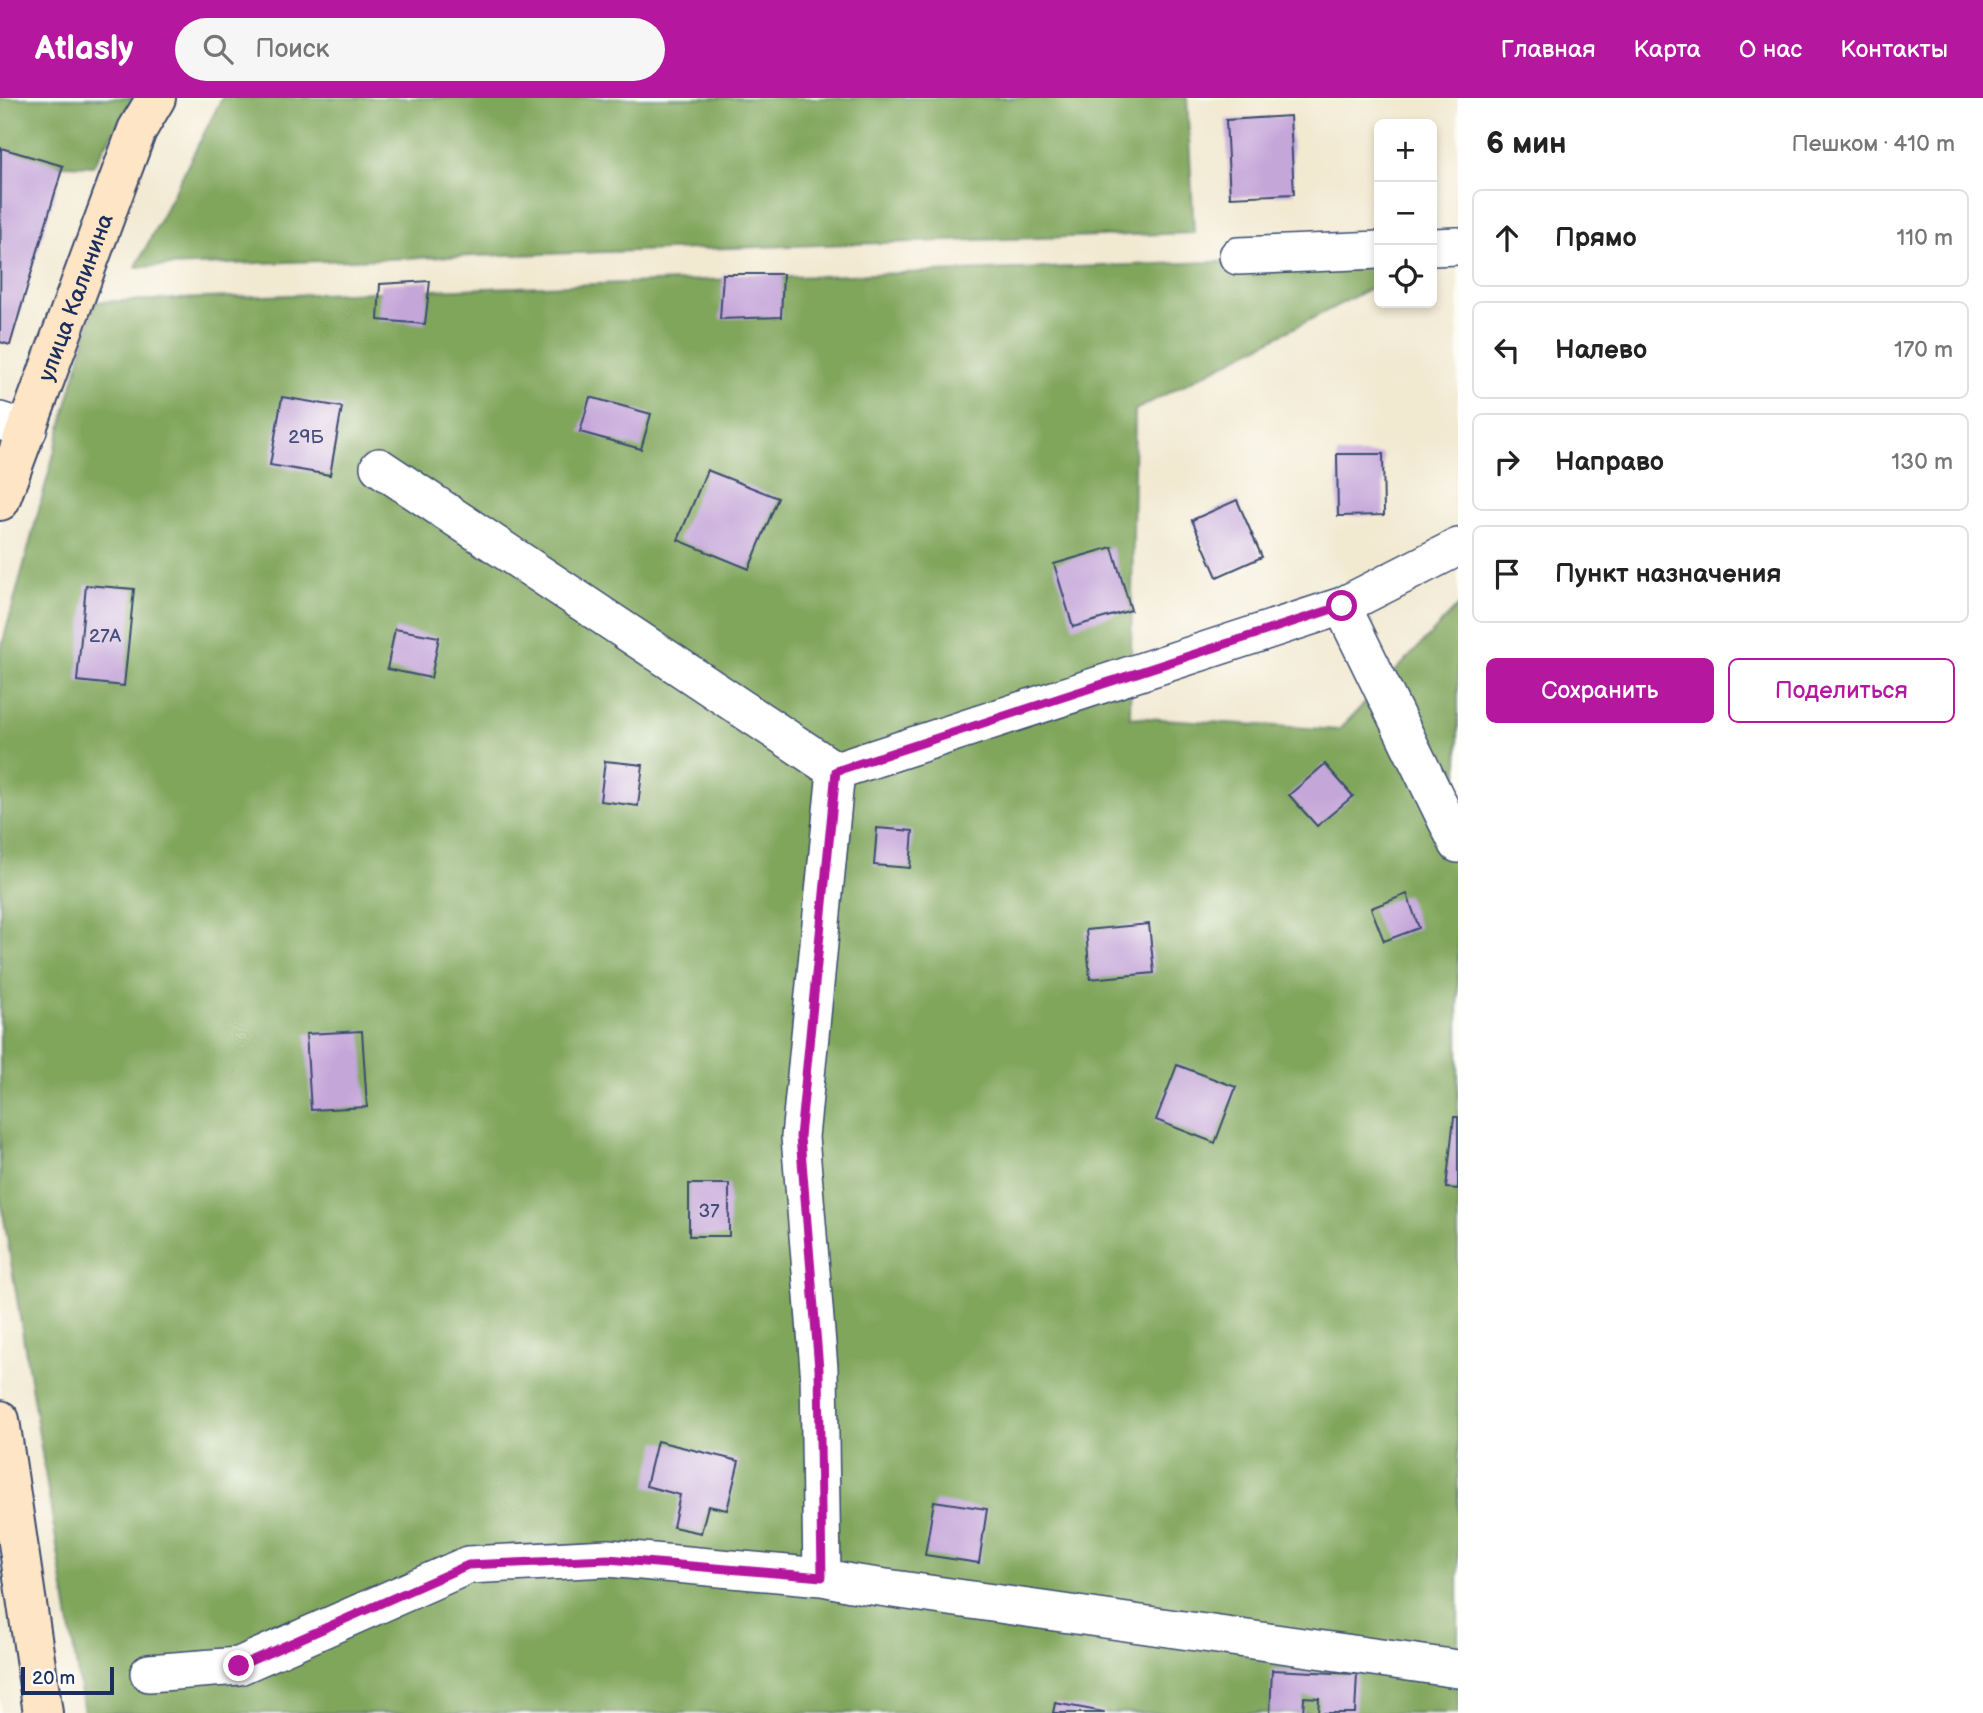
<!DOCTYPE html>
<html lang="ru">
<head>
<meta charset="utf-8">
<style>
	body { margin:0; font-family:"Balsamiq Sans",sans-serif; background:#f6f6f6; color:#222 }
	.controls { position:absolute; right:21px; top:21px; display:grid; overflow:hidden; border-radius:10px; box-shadow:0 4px 10px #0003 }
	.controls button { width:63px; height:63px; display:grid; place-items:center; padding:0; border:0; border-bottom:2px solid #e0e0e0; background:#fff; color:#222; font:35px sans-serif }
	.scale { position:absolute; left:21px; bottom:18px; width:93px; box-sizing:border-box; padding-left:7px; border:4px solid #1b2f5e; border-top:0; font-size:19px; line-height:24px; white-space:nowrap; color:#1b2f5e; -webkit-text-stroke:5px #fdfcf7; paint-order:stroke }
	.stop { position:absolute; width:21px; height:21px; margin:-16px; border:5px solid #b5179e; border-radius:50%; background:#fff }
	.stop.end { background:#b5179e; border-color:#fff; box-shadow:0 2px 7px #0008 }
	.list { margin:0; padding:0; list-style:none }
	h2 { display:flex; justify-content:space-between; align-items:center; height:91px; margin:0; padding:0 28px; font-size:30px }
	h2 small { font-size:23px; font-weight:400; color:#767676 }
	.list li { display:grid; grid-template-columns:46px 1fr auto; gap:21px; align-items:center; box-sizing:border-box; height:98px; margin:0 14px 14px; padding:0 14px; border:2px solid #e0e0e0; border-radius:10px }
	.list b { display:block; font-size:26px; white-space:nowrap }
	.list em { font-size:23px; font-style:normal; color:#767676 }
	.actions { display:flex; gap:14px; padding:21px 28px }
	.actions a { flex:1; padding:16px 0; border:2px solid #b5179e; border-radius:10px; text-align:center; font-size:24px; color:#b5179e }
	.actions .main { background:#b5179e; color:#fff }
	.icon { flex:none; width:38px; height:38px; fill:none; stroke:currentColor; stroke-width:2; stroke-linecap:round; stroke-linejoin:round }
	.map { position:relative; flex:none; width:1458px; height:1615px; overflow:hidden }
	header { display:flex; align-items:center; gap:42px; box-sizing:border-box; height:98px; padding:0 35px; background:#b5179e; color:#fff }
	header strong { font-size:33px }
	nav { display:flex; gap:38px; margin-inline-start:auto; font-size:24px }
	.search { width:490px; height:63px; background:#f6f6f6; display:flex; align-items:center; gap:18px; box-sizing:border-box; padding:0 24px; border-radius:38px; color:#767676; font-size:26px }
	main { display:flex }
	aside { flex:1; background:#fff }
	.map>svg:first-child { display:block }
</style>
</head>
<body>
<header>
<strong>Atlasly</strong>
<div class="search"><svg class="icon" aria-label="search" viewBox="0 0 24 24"><circle cx="10" cy="10" r="6"/><path d="M15 15l6 6"/></svg>Поиск</div>
<nav><a>Главная</a><a>Карта</a><a>О нас</a><a>Контакты</a></nav>
</header>
<main>
<div class="map">
<svg width="1458" height="1615" viewBox="0 0 1458 1615">
	<rect width="100%" height="100%" fill="#fdfcf7"/>
	<filter id="ink" filterUnits="userSpaceOnUse"><feTurbulence type="fractalNoise" baseFrequency=".0143" numOctaves="2"/><feDisplacementMap in="SourceGraphic" scale="14" xChannelSelector="R" yChannelSelector="G"/><feConvolveMatrix kernelMatrix="1 2 1 2 8 2 1 2 1" color-interpolation-filters="sRGB"/></filter>
	<filter id="wash" filterUnits="userSpaceOnUse"><feTurbulence type="fractalNoise" baseFrequency=".00686" numOctaves="4" result="noise"/><feDisplacementMap in="SourceGraphic" scale="28" xChannelSelector="R" yChannelSelector="G"/><feGaussianBlur stdDeviation="1.57" result="paint"/><feColorMatrix in="noise" values="0 0 0 0 0 0 0 0 0 0 0 0 0 0 0 0 0 1.4 0 .05"/><feComposite in="paint" operator="in"/></filter>
	<g filter="url(#wash)">
		<rect width="100%" height="100%" fill="#f2e9d1"/>
		<!-- forest -->
		<path fill="#80a65c" stroke="#4e6a5d" stroke-width="2" d="M0,0H134L93,68L0,65Z
			M222,0H1187L1194,135L136,169Z
			M1379,158V186L1135,312L1130,619L1339,632L1458,508V1615H84L0,1096V555L95,204Z"/>
		<g id="blocks">
			<!-- building -->
			<path fill="#c4a6d9" d="M1290,18L1294,96L1230,99L1226,22Z
				M1,50L63,68L10,247L0,244Z
				M723,176H783L781,219L720,221Z
				M430,183L425,226L378,222L380,186Z
				M282,299L342,309L330,377L270,367Z
				M590,299L651,316L641,351L580,334Z
				M1337,356H1383L1384,417L1338,418Z
				M707,372L778,400L749,471L678,442Z
				M1237,402L1262,459L1217,479L1192,422Z
				M1112,449L1131,512L1073,529L1054,466Z
				M86,487L134,491L124,588L77,583Z
				M395,531L439,539L431,580L387,571Z
				M605,663L643,667L638,708L600,703Z
				M1325,666L1353,698L1317,728L1289,697Z
				M877,730L913,733L910,770L874,767Z
				M1407,796L1419,830L1384,843L1371,810Z
				M1149,826L1154,875L1090,881L1086,832Z
				M362,933L367,1009L311,1012L306,936Z
				M1177,967L1236,989L1215,1045L1156,1022Z
				M1454,1019H1458V1091L1446,1090Z
				M689,1086H729V1138H689Z
				M657,1343L739,1363L727,1412L708,1408L701,1435L673,1429L680,1397L646,1388Z
				M934,1403L987,1411L979,1465L925,1457Z
				M1272,1572L1357,1576L1355,1615H1318L1319,1600L1304,1599L1303,1615H1270Z
				M1055,1605L1104,1614V1615H1053Z"/>
		</g>
	</g>
	<g filter="url(#ink)">
		<use href="#blocks" fill-opacity="0" stroke="#3b4b6f" stroke-width="2"/>
		<g fill="none" stroke-linecap="round" stroke-linejoin="round">
			<defs>
				<path id="minor" d="M1432,149L1458,148
					M1238,158L1379,152
					M0,323L28,332
					M379,369L836,673
					M1342,508L1458,746
					M836,673L1342,508L1458,449
					M822,1479L819,1271L800,1039L836,673
					M149,1575L239,1568L468,1467L608,1460L822,1479L851,1485L1458,1571"/>
				<g id="secondary">
					<path id="s1" d="M0,403L137,32L156,0"/>
					<path d="M0,1322L43,1615"/>
				</g>
			</defs>
			<!-- minor casing -->
			<use href="#minor" stroke="#3b4b6f" stroke-width="40"/>
			<!-- secondary casing -->
			<use href="#secondary" stroke="#3b4b6f" stroke-width="42"/>
			<!-- minor -->
			<use href="#minor" stroke="#fff" stroke-width="37"/>
			<!-- secondary -->
			<use href="#secondary" stroke="#fde5c5" stroke-width="38"/>
		</g>
	</g>
	<g fill="none" stroke-linecap="round" stroke-linejoin="round" filter="url(#ink)">
		<!-- route -->
		<path stroke="#b5179e" stroke-width="9" d="M239,1568L468,1467L608,1461L822,1479L819,1271L800,1039L836,673L1342,508"/>
	</g>
	<g text-anchor="middle" stroke-width="5" stroke-linejoin="round" paint-order="stroke">
		<!-- number labels -->
		<g font-size="19" fill="#454d7d">
			<text x="306" y="345">29Б</text>
			<text x="105" y="544">27А</text>
			<text x="709" y="1119">37</text>
		</g>
		<!-- street labels -->
		<g font-size="23" fill="#1b2f5e" stroke="#fdfcf7">
			<text dy="8" stroke="none"><textPath href="#s1" startOffset="217">улица Калинина</textPath></text>
		</g>
	</g>
</svg>
<div class="controls">
<button>+</button>
<button>−</button>
<button><svg class="icon" aria-label="locate" viewBox="0 0 24 24"><circle cx="12" cy="12" r="6"/><path d="M12 2v4M12 18v4M2 12h4M18 12h4"/></svg></button>
</div>
<div class="scale">20 m</div>
<div class="stop" style="left:1342px;top:508px"></div>
<div class="stop end" style="left:239px;top:1568px"></div>
</div>
<aside>
<h2>6 мин<small>Пешком · 410 m</small></h2>
<ul class="list">
<li><svg class="icon" aria-label="ahead" viewBox="0 0 24 24"><path d="M12 20V5M6 11l6-6 6 6"/></svg><div><b>Прямо</b></div><em>110 m</em></li>
<li><svg class="icon" aria-label="left" viewBox="0 0 24 24"><path d="M17 20v-9H6M10 6l-5 5 5 5"/></svg><div><b>Налево</b></div><em>170 m</em></li>
<li><svg class="icon" aria-label="right" viewBox="0 0 24 24"><path d="M7 20v-9h11M14 6l5 5-5 5"/></svg><div><b>Направо</b></div><em>130 m</em></li>
<li><svg class="icon" aria-label="arrive" viewBox="0 0 24 24"><path d="M6 21V4h12l-3 4 3 4H6"/></svg><div><b>Пункт назначения</b></div></li>
</ul>
<div class="actions"><a class="main">Сохранить</a><a>Поделиться</a></div>
</aside>
</main>
</body>
</html>
